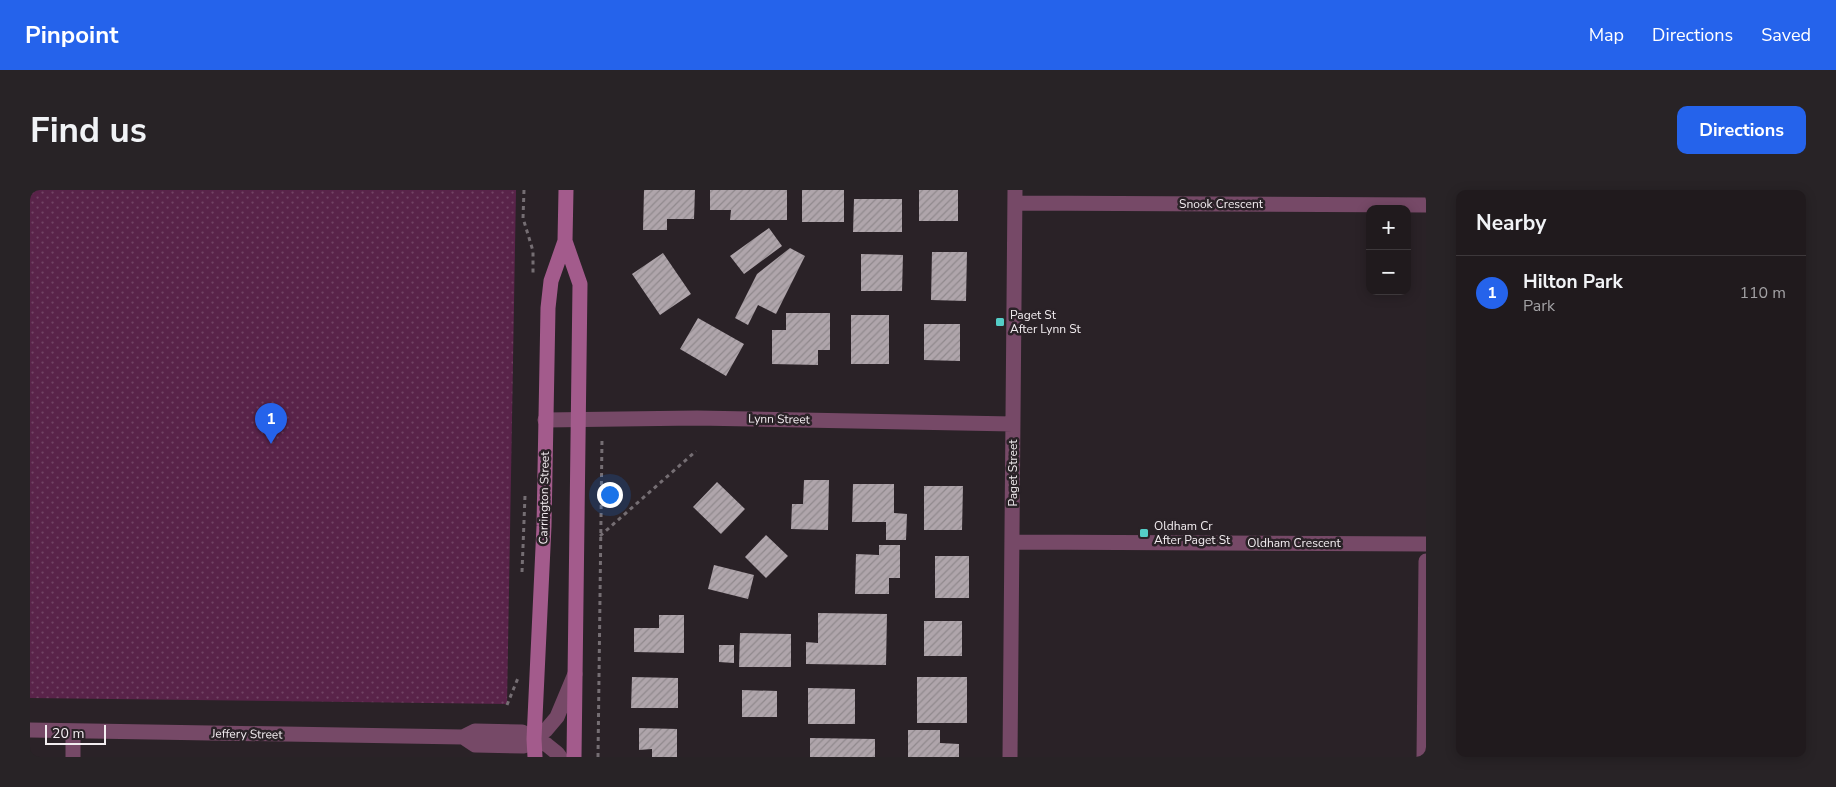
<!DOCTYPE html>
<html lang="en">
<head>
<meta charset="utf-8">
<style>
	body { margin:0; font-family:"Nunito Sans",sans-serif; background:#282326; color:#f1f3f6 }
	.controls { position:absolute; right:15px; top:15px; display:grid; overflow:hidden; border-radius:10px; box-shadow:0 2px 12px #0003 }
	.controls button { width:45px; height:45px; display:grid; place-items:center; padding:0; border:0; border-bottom:1px solid #3d383b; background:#201a1d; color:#f1f3f6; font:25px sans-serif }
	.scale { position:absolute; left:15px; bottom:12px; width:61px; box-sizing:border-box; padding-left:5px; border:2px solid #f2edf0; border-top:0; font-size:14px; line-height:18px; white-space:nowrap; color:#f2edf0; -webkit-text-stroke:4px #2a2227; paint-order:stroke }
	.you { position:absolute; left:579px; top:304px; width:18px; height:18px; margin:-12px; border:4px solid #fff; border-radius:50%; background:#1a73e8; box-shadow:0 0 0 8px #1a73e833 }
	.badge { display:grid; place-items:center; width:32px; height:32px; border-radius:50%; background:#2563eb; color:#fff; font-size:16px; font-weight:700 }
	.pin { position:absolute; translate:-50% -41px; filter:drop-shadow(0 1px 2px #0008) }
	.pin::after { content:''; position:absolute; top:26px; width:18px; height:15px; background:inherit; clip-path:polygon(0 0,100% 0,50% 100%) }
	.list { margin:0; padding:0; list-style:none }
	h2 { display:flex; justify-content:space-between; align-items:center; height:65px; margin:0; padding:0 20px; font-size:21px }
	h2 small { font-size:16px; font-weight:400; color:#a2a1a4 }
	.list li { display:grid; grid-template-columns:32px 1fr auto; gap:15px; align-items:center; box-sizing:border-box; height:75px; padding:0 20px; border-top:1px solid #3d383b }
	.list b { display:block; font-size:19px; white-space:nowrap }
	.list p { margin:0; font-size:16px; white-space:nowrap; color:#a2a1a4 }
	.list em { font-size:16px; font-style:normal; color:#a2a1a4 }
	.map { position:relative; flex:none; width:1396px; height:567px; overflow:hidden; border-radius:10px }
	header { display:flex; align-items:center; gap:30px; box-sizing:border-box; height:70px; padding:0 25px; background:#2563eb; color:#fff }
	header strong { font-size:24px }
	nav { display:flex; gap:28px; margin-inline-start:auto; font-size:18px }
	.intro { display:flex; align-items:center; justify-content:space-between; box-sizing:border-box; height:120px; padding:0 30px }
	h1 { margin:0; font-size:35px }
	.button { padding:12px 22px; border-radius:10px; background:#2563eb; color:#fff; font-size:18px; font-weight:700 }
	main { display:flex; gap:30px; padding:0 30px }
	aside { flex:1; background:#201a1d; border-radius:10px; box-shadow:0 2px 12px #0003 }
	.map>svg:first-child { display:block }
</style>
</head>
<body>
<header>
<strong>Pinpoint</strong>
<nav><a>Map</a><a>Directions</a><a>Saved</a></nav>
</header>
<div class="intro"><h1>Find us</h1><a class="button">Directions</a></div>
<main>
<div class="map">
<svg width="1396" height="567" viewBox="0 0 1396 567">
	<defs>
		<pattern id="park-dots" width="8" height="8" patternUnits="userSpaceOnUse" patternTransform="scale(1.25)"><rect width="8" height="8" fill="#592349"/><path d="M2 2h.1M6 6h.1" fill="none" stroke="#714364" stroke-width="1.8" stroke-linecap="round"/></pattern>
		<pattern id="building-hatch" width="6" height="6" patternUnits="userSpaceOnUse" patternTransform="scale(1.25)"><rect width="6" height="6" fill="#afa5ab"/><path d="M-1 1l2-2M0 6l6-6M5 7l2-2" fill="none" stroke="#90898d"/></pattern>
	</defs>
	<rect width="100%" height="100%" fill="#2a2227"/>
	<!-- park -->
	<path fill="url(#park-dots)" d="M0,0H486L477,514L0,508Z"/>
	<!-- building -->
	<path fill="url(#building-hatch)" d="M614,0H665L664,29H637V40H613Z
		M680,0H757V30H700L701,20H680Z
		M772,0H814V32H772Z
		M889,0H928V31H889Z
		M824,9H872V42H823Z
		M739,38L752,56L714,84L700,66Z
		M760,58L775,66L746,124L728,115L718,135L705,128L727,84Z
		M902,62H937L936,111L901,110Z
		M633,63L661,104L630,125L602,84Z
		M831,64L873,65L872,101H831Z
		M756,123H800V160H788V175L742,174V140H756Z
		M821,125H859V174H821Z
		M668,128L714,154L696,186L650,159Z
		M894,134H930V171L894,170Z
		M774,290H799L798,340L761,339L762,314H773Z
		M687,292L715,319L691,344L663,317Z
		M823,294H864V323L877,324L876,350H856V332H822Z
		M894,296H933L932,340H894Z
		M736,345L758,366L736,388L715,367Z
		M849,355H870V388H859V404H825L826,364L849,365Z
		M905,366H939V408H905Z
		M684,375L724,385L718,409L678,399Z
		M788,423L857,424L856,475L776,474V452L788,453Z
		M629,425H654V463L604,462V438H629Z
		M894,431H932V466H894Z
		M710,443L761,444V477H709Z
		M689,455H704V473L689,472Z
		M602,487L648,488V518H601Z
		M887,487H937V533H887Z
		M778,498L825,499V534H778Z
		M712,500L747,501V527H712Z
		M609,538L647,539V567H622V559L609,560Z
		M878,540H910V553L929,554V567H878Z
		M780,548L845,549V567H780Z"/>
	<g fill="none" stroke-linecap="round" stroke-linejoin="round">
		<!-- path -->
		<path stroke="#756e73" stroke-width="3" stroke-dasharray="4 4" stroke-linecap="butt" d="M494,0L493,28L503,61V85
			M570,346L666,261
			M492,382L495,306
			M477,515L488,488
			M568,567L572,249"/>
		<!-- minor -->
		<path stroke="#764967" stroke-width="15" d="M985,13L1396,15
			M515,230L667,228L983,234
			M982,352L1396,354
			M0,540L433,547L445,541L492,542L517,555L527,563L530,567
			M433,547L445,555L494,556L516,540L527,527L545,484
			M43,567V541
			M980,567L985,0
			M1394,567L1396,371"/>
		<!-- secondary -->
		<path stroke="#a35b8c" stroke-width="15" d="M535,51L550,94L544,567
			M505,567L504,549L514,336L518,118L521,91L535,51L536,0"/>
	</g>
	<!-- markers -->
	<g fill="#54cdc7" stroke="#2a2227" stroke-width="2">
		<rect x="965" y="127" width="10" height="10" rx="2.5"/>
		<rect x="1109" y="338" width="10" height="10" rx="2.5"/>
	</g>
	<g text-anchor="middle" stroke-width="5" stroke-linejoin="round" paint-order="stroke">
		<!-- street labels -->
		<g font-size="12" fill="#f2edf0" stroke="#2a2227">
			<text x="1191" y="18">Snook Crescent</text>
			<text transform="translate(749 229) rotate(1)" y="4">Lynn Street</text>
			<text transform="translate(983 283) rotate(-90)" y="4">Paget Street</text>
			<text transform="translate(514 308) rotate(-89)" y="4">Carrington Street</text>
			<text x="1264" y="357">Oldham Crescent</text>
			<text transform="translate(217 544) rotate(1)" y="4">Jeffery Street</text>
		</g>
		<!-- poi labels -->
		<g font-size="12" fill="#f2edf0" stroke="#2a2227" text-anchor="start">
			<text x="980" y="129">Paget St<tspan x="980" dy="14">After Lynn St</tspan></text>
			<text x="1124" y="340">Oldham Cr<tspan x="1124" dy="14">After Paget St</tspan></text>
		</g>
	</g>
</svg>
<div class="controls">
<button>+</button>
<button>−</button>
</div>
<div class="scale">20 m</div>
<div class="you"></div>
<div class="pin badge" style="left:241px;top:254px">1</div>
</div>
<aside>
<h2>Nearby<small></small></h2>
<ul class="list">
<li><span class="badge">1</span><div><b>Hilton Park</b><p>Park</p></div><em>110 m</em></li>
</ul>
</aside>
</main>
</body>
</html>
